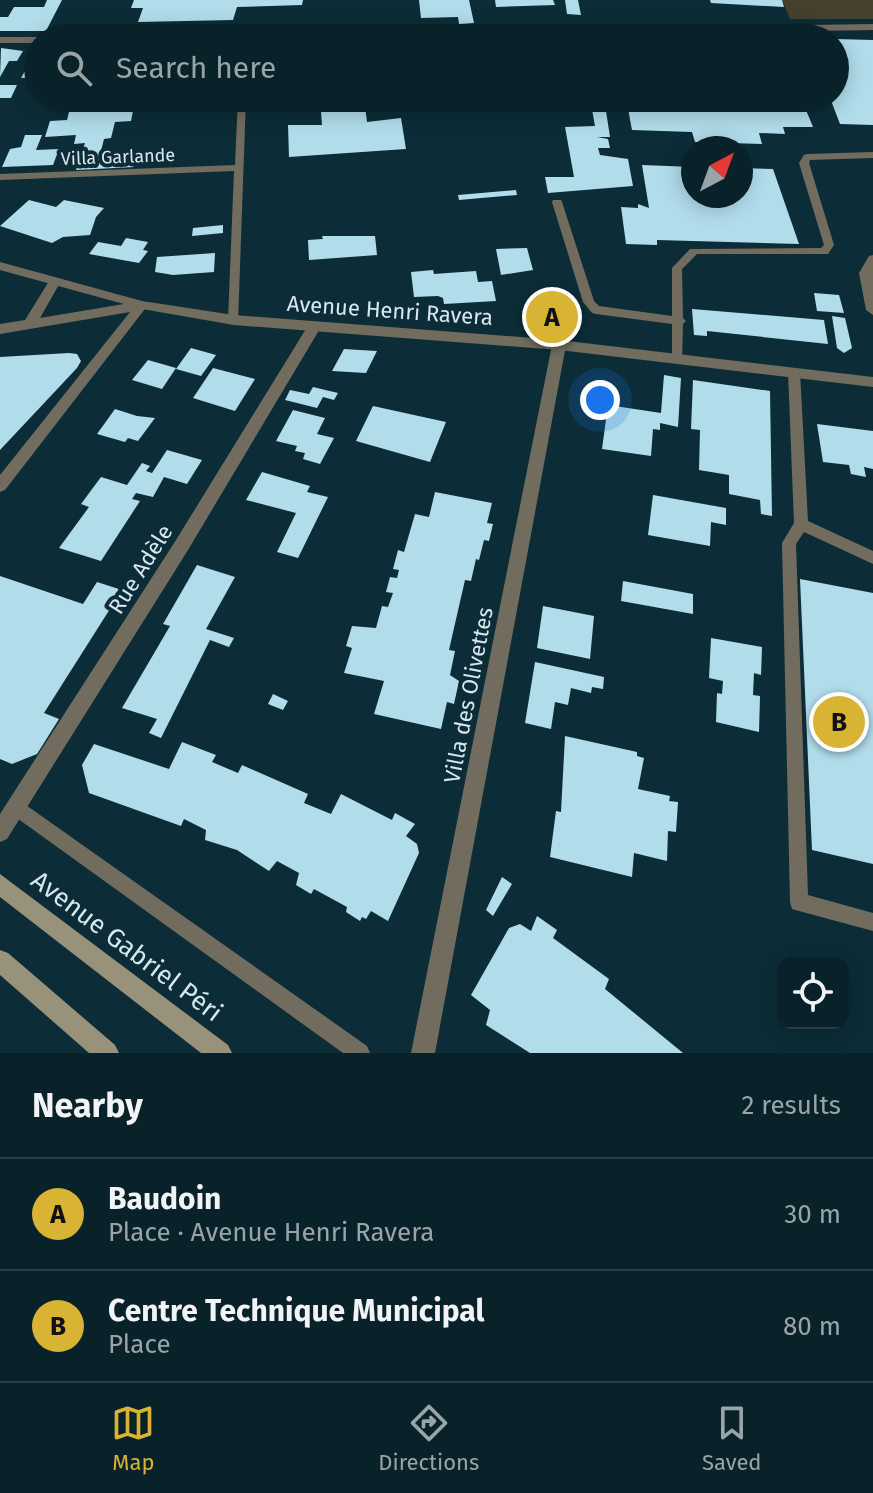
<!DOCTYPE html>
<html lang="en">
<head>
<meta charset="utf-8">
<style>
	body { margin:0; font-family:"Fira Sans",sans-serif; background:#122a31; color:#f1f3f6 }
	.controls { position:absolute; right:24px; bottom:24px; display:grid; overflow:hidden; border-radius:16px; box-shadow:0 4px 20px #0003 }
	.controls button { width:72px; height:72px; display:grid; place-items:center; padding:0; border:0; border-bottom:2px solid #293f46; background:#092229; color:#f1f3f6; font:40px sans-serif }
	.compass { position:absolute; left:681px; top:136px; width:72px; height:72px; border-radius:50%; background:#092229; box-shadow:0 4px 20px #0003; rotate:41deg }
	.you { position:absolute; left:600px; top:400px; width:28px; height:28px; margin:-20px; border:6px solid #fff; border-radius:50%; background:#1a73e8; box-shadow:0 0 0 12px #1a73e833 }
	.badge { display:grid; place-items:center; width:52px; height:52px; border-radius:50%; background:#d9b334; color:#111; font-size:26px; font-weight:700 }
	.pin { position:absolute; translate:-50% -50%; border:4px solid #fff; box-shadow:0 2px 8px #0006 }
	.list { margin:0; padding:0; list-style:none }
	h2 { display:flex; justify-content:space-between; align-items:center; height:104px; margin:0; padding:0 32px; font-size:34px }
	h2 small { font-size:26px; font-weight:400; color:#99a4a8 }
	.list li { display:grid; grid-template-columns:52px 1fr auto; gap:24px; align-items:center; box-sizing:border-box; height:112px; padding:0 32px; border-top:2px solid #293f46 }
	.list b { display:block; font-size:30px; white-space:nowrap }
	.list p { margin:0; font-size:26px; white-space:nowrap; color:#99a4a8 }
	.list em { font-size:26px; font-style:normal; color:#99a4a8 }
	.icon { flex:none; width:44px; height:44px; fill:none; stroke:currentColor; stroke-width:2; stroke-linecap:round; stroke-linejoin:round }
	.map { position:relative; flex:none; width:873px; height:1053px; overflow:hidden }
	.search { position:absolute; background:#092229; box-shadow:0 4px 20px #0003; left:24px; right:24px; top:24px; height:88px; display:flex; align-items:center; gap:20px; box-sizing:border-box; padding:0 28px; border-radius:44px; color:#99a4a8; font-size:30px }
	.sheet { height:328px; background:#092229 }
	nav { display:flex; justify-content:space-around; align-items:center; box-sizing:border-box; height:112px; border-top:2px solid #293f46; background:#092229; font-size:22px; color:#99a4a8 }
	nav a { display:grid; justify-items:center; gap:4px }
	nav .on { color:#d9b334 }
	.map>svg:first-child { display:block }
</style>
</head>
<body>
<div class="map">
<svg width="873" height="1053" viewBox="0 0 873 1053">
	<rect width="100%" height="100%" fill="#0c2d37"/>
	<!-- green -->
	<path fill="#47402c" d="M782,0H873V19H790Z"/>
	<!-- building -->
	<path fill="#b1ddeb" d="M47,0H62L46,31H0V17H8L14,7H44Z
		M134,0H303L302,5L237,7L233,20L138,22L143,8H131Z
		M419,0H469L474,23L459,24L458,17L421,18Z
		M495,0H553L555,5L496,7Z
		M565,0H578L581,15L567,14Z
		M710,0H782L784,7L711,3Z
		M835,39L873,40V125L840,124L830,98H835Z
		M1,48L23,51L17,61H9L0,77Z
		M36,59L38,77L21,78L31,60Z
		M0,85H17L11,98H0Z
		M96,98H106L105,101L135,100L131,121L115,122L111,138L104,139L100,155H108L107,158L125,157L134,167L76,170L85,143L74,144L76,135L45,137L50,121L67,120L69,112L92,110Z
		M320,98H364L367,122L401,118L406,149L289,157L288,125H322Z
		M590,98H604L610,137H597L608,139L610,148H598L600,155L628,159L633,186L548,193L545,177H574L565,127L595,126Z
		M626,98H801L813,127H783L785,134L759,133L762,144L695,142L692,132L632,130Z
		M25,135H42L36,150L59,149L53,165L2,167L10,149L21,147Z
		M642,165L693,167V196H741V168L773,169L799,244L657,240V245L626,244L621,207L638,208V204L649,208Z
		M516,190L517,195L459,200L458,195Z
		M29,200L56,207L64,200L104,208L96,217L90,235L63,237L52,243L0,226Z
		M223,225V233L192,236L193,228Z
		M322,236H375L377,255L309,260L308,240L323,239Z
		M126,238L148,242L143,250L148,251L139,263L89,254L98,242L121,246Z
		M527,248L533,270L501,275L496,249Z
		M215,253L214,272L173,275L155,272L157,257Z
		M433,270L434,274L476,271L478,282L492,281L496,301L444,304L443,298L438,296L414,297L411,272Z
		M814,293L839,295L844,313L817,311Z
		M558,308L564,327L546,325L542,309Z
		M692,309L824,320L828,344L707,331V336L694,335Z
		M832,316L845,318L852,348L844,353L837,348Z
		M191,348L216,355L201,376L176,369Z
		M344,349L360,350L377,351L366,373L332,371Z
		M69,353L77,354L81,361L77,368L0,450V357Z
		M148,360L176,368L162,389L132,380Z
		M213,368L255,379L235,411L193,398Z
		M664,375L681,378L678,427L660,423V430L653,429L651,456L602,449L608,405L661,413Z
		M693,380L770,391L772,516L761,514L760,500L729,494V475L699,470L700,430L691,429Z
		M313,387L338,393L334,400L323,397L317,408L285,400L290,390L309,394Z
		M373,406L446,422L430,462L356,441Z
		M115,409L137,416L155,418L138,441L128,438L125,442L97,434Z
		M293,410L325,418L317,434L334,438L320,464L303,459L305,453L295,451L297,446L276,441Z
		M817,424L873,431V469L864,467L866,477L851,474L849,465L823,462Z
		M167,450L202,460L187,484L164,477L153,497L136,493L132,499L140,501L101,561L59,548L89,507L81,504L101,477L127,485L142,463L150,466L146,471L152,473Z
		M262,472L310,486L307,492L328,497L298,558L277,552L296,513L246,500Z
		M435,492L492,503L487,523L493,524L489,541L484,540L479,560L476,559L471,581L465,580L449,650L455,651L450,675L459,681L454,704L447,702L441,729L374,714L384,681L344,673L352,648L346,646L352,626L376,628L382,606L388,607L393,593L386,592L390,577L397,578L399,570L393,569L398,550L404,552L415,514L429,517Z
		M653,495L726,508V525L711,522L710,546L648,535Z
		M197,565L235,577L206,629L234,638L229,647L210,640L161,738L149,733L157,719L122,708L170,626L163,624Z
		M0,576L83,604L97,582L122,590L44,713L59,719L37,754L12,764L0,759Z
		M800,579L873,593V864L812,850Z
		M623,581L693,594V614L621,601Z
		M543,606L594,616L590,659L537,648Z
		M711,638L762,647L761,675L754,673L753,695L760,696L759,732L716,722L717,693L722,694L723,681L709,678Z
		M535,662L604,677L603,689L592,687L591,693L571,688L568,705L555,702L551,729L525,723Z
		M273,694L288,701L283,710L268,704Z
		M565,736L637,752V756L644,758L638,789L670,796L669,801L678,802L676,832L668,831L667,861L634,853L632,877L550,857L556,811L561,812Z
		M182,742L216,755L212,762L238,773L242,765L308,794L304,803L331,814L341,794L392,820L395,813L415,824L406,836L417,844L419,853L388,921L371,911L366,919L362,917L360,921L346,912L347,907L314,889L311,894L296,885L299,873L277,861L269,871L237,850L205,840L206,830L184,819L181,826L89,793L82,765L94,744L169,769Z
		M502,877L512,884L493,916L486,910Z
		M537,916L557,930L553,938L609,979L605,989L683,1053H530L486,1025L490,1010L471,995L509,928L520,924L531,931Z"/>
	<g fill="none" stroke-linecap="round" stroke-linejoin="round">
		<!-- service -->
		<path fill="#716c5e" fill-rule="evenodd" d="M238,98H246L238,323H230L228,320L234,171L0,180V174L235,165Z
			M873,152V158L810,160L809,163L834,245L828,254H697L682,269L683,318L686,321L683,324L682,362H674L672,359V324L596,314L592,313L583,302L552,202L553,200H561L562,202L594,301L599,306L672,316V268L690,249L821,248L824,245L799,163L804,155L807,154Z
			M794,368L800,372L808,521L873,551V564L804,532L796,544L808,895L873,913V931L799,911L792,909L790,902L782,543L794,523L788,372Z
			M16,798L367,1046L370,1053H343L10,813L7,807L10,801Z"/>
		<!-- minor -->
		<path fill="#716c5e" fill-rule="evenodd" d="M873,24V30L353,38H172L177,35Z
			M0,37H38L41,38H38V43H0Z
			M873,255V315L866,310L859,273L869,256Z
			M55,277L61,281L40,318L142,301L148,305L5,490L0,492V475L130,312L0,334V324L25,320L51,278Z
			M314,322L321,327L188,550L7,839L0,842V814L176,540L309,324Z
			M559,340L566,345L435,1053H411L552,345Z"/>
		<!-- tertiary -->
		<path fill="#716c5e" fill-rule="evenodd" d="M0,262L142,301L234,315L559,340L873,377V387L559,350L234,325L142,309L0,270Z"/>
		<!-- secondary -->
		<path fill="#99927b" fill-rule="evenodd" d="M0,874L228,1045L232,1053H201L0,897Z
			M0,950L8,953L115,1045L119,1053H89L0,975Z"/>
	</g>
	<g text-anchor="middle" stroke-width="8" stroke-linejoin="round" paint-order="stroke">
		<!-- far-street labels -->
		<g font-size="18" fill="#d6e8ee" stroke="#0c2d37">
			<text transform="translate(118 157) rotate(-2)" y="6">Villa Garlande</text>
		</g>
		<!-- street labels -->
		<g font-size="22" fill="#d6e8ee" stroke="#0c2d37">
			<text transform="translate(390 310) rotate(4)" y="8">Avenue Henri Ravera</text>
			<text transform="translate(140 569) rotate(-58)" y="8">Rue Adèle</text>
			<text transform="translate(468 695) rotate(-79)" y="8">Villa des Olivettes</text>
		</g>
		<!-- near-street labels -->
		<g font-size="26" fill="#d6e8ee" stroke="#0c2d37">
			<text transform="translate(127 946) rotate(37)" y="9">Avenue Gabriel Péri</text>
		</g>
	</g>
</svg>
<div class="controls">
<button><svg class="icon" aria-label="locate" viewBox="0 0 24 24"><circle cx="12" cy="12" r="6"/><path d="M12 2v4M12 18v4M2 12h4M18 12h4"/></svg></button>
</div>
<svg class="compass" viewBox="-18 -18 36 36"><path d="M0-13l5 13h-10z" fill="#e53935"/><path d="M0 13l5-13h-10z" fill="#99a4a8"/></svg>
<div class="you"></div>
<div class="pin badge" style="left:552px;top:317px">A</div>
<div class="pin badge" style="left:839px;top:722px">B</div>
<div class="search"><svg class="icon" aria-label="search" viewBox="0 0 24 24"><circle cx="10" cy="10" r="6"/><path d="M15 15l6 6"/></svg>Search here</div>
</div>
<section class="sheet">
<h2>Nearby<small>2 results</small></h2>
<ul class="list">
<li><span class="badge">A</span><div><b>Baudoin</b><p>Place · Avenue Henri Ravera</p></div><em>30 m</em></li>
<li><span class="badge">B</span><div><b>Centre Technique Municipal</b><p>Place</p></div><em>80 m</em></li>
</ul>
</section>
<nav>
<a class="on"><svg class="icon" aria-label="map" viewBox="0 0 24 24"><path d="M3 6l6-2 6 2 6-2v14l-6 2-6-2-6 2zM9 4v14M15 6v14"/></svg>Map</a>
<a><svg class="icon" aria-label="directions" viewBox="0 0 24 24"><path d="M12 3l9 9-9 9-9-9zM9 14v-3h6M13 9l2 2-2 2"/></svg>Directions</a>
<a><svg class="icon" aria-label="saved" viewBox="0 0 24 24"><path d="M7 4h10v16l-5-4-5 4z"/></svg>Saved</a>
</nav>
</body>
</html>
